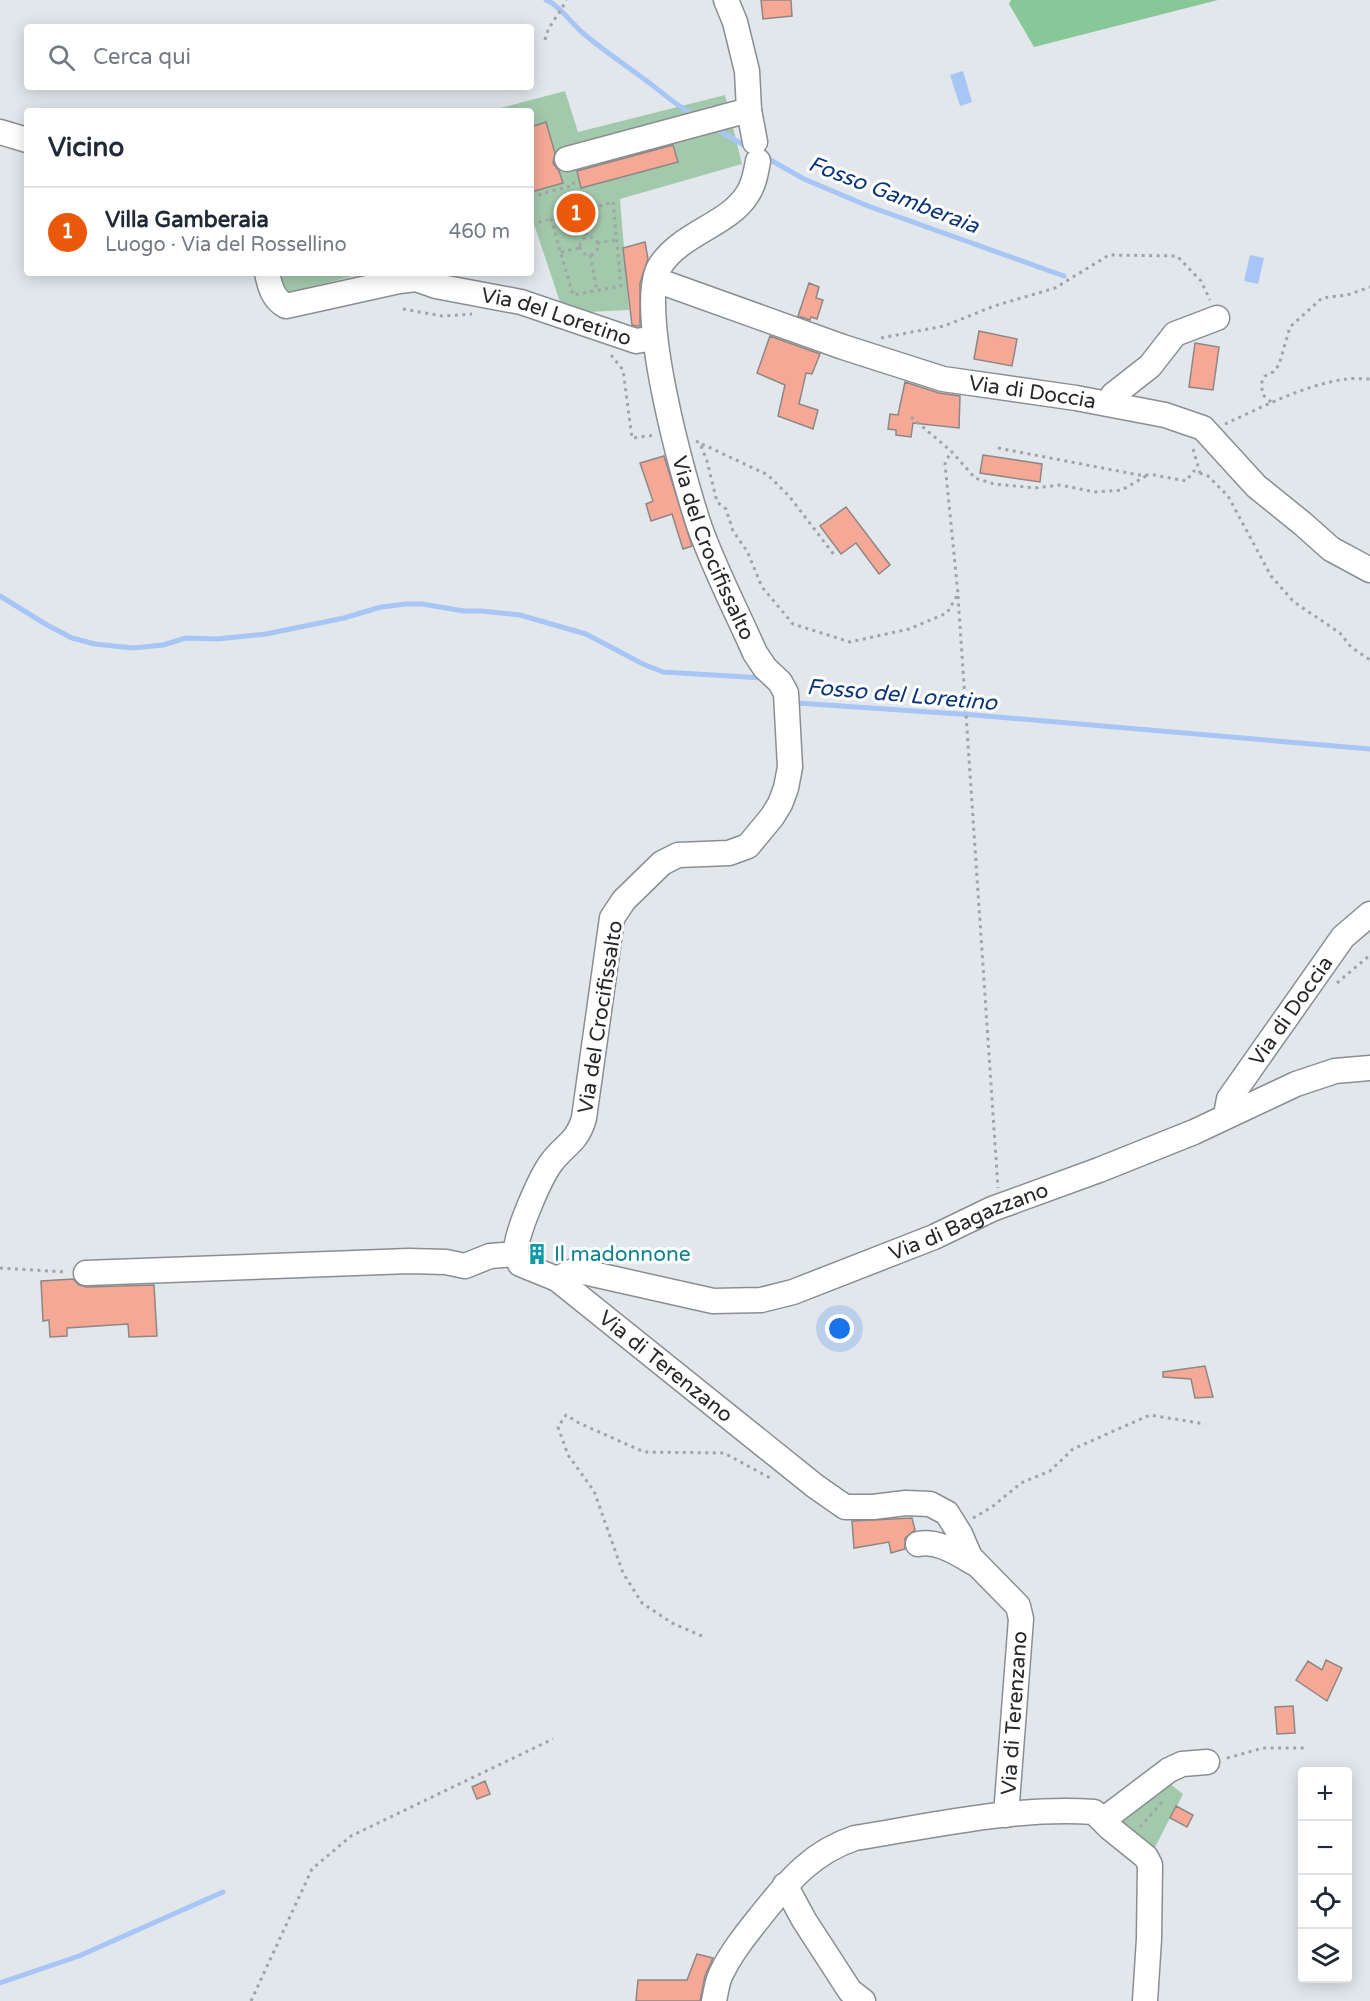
<!DOCTYPE html>
<html lang="it">
<head>
<meta charset="utf-8">
<style>
	body { margin:0; font-family:"Varela Round",sans-serif; background:#f6f6f7; color:#1f2937 }
	.controls { position:absolute; right:18px; bottom:18px; display:grid; overflow:hidden; border-radius:6px; box-shadow:0 3px 15px #0003 }
	.controls button { width:54px; height:54px; display:grid; place-items:center; padding:0; border:0; border-bottom:2px solid #e0e1e3; background:#fff; color:#1f2937; font:30px sans-serif }
	.you { position:absolute; left:840px; top:1329px; width:21px; height:21px; margin:-15px; border:4px solid #fff; border-radius:50%; background:#1a73e8; box-shadow:0 0 0 9px #1a73e833 }
	.badge { display:grid; place-items:center; width:39px; height:39px; border-radius:50%; background:#ea580c; color:#fff; font-size:20px; font-weight:700 }
	.pin { position:absolute; translate:-50% -50%; border:3px solid #fff; box-shadow:0 2px 6px #0006 }
	.list { margin:0; padding:0; list-style:none }
	h2 { display:flex; justify-content:space-between; align-items:center; height:78px; margin:0; padding:0 24px; font-size:26px }
	h2 small { font-size:20px; font-weight:400; color:#747a83 }
	.list li { display:grid; grid-template-columns:39px 1fr auto; gap:18px; align-items:center; box-sizing:border-box; height:90px; padding:0 24px; border-top:2px solid #e0e1e3 }
	.list b { display:block; font-size:22px; white-space:nowrap }
	.list p { margin:0; font-size:20px; white-space:nowrap; color:#747a83 }
	.list em { font-size:20px; font-style:normal; color:#747a83 }
	.icon { flex:none; width:33px; height:33px; fill:none; stroke:currentColor; stroke-width:2; stroke-linecap:round; stroke-linejoin:round }
	.map { position:relative; flex:none; width:1370px; height:2001px; overflow:hidden }
	.search { position:absolute; background:#fff; box-shadow:0 3px 15px #0003; left:24px; top:24px; width:510px; height:66px; display:flex; align-items:center; gap:15px; box-sizing:border-box; padding:0 21px; border-radius:6px; color:#747a83; font-size:22px }
	.panel { position:absolute; background:#fff; box-shadow:0 3px 15px #0003; left:24px; top:108px; width:510px; height:168px; border-radius:6px }
	.map>svg:first-child { display:block }
</style>
</head>
<body>
<div class="map">
<svg width="1370" height="2001" viewBox="0 0 1370 2001">
	<rect width="100%" height="100%" fill="#e2e7ec"/>
	<!-- green -->
	<path fill="#a3c9ac" d="M565,91L578,132L725,95L742,164L620,199L629,310L587,312L560,302L535,227H531V111H489Z
		M279,273H364L285,294Z
		M1166,1781L1183,1794L1177,1806L1193,1815L1187,1827L1170,1818L1152,1853L1114,1825Z"/>
	<!-- forest -->
	<path fill="#88c898" d="M1011,0H1218L1034,47L1009,4Z"/>
	<!-- water -->
	<path fill="#a7c5f5" d="M963,71L972,102L960,106L950,75Z
		M1250,255L1264,258L1258,284L1244,281Z"/>
	<g fill="none" stroke-linecap="round" stroke-linejoin="round">
		<!-- stream -->
		<path stroke="#a7c5f5" stroke-width="5" d="M546,0C559,5 572,24 584,34C604,51 627,66 648,82C662,92 673,103 689,112
			M718,130L749,148
			M765,157L804,179L868,206L1064,276
			M0,596L47,625L72,638L95,644L133,648L163,645L186,638L217,639L266,634L344,618L381,607L406,604H422L464,611H482L520,615L586,634L643,664L663,672L763,678
			M793,700L797,703L974,715L1370,749
			M0,1983L79,1956L223,1892"/>
	</g>
	<!-- building -->
	<path fill="#f4a895" stroke="#8e8785" stroke-width="1.5" d="M761,0H791L792,16L763,19Z
		M546,122L555,153L553,163L559,171L563,183L531,192V127Z
		M673,145L678,162L581,188L577,171Z
		M645,242L648,259L640,283V326H637L632,325L623,248Z
		M809,283L819,287L816,298L823,300L817,319L811,317L810,320L798,316Z
		M979,331L1017,339L1012,366L974,359Z
		M770,336L820,354L812,374L806,373L799,404L818,410L813,429L778,416L785,385L757,373Z
		M1195,343L1219,347L1213,390L1189,387Z
		M905,382L939,393L960,396L959,428L913,423L911,437L896,435V430L888,429L890,414L898,415Z
		M983,455L1042,464L1040,482L980,473Z
		M664,456L692,546L683,549L672,514L651,521L646,504L653,501L640,463Z
		M846,507L890,565L879,574L856,543L841,554L820,526Z
		M73,1279L79,1285L87,1287L154,1285L157,1336L129,1337L128,1324L67,1328V1336L50,1337L49,1320L43,1321L41,1281Z
		M1205,1366L1213,1397L1195,1398L1191,1379L1163,1377V1372Z
		M912,1518L915,1530L905,1538V1549L891,1553L889,1542L854,1548L852,1521Z
		M1326,1660L1342,1668L1327,1701L1296,1680L1308,1661L1322,1670Z
		M1293,1706L1295,1733L1277,1734L1275,1707Z
		M485,1781L490,1794L477,1799L472,1787Z
		M1176,1806L1193,1815L1187,1827L1170,1818Z
		M697,1954L713,1958L705,1976L700,2001H636L638,1980H687Z"/>
	<g fill="none" stroke-linecap="round" stroke-linejoin="round">
		<defs>
			<g id="minor">
				<path d="M726,0L735,22L747,71L749,110L755,142"/>
				<path d="M0,132L27,140"/>
				<path d="M567,159L749,110"/>
				<path id="s1" d="M758,161C756,172 754,185 747,195C728,225 681,233 660,266C635,305 684,482 700,528C715,570 737,612 755,653L765,668L780,682L786,693L790,767L786,788L780,804L772,817L748,846L729,853L678,855L662,863L624,900L612,918L584,1118C577,1143 565,1144 551,1163C540,1178 516,1233 516,1251C516,1255 518,1260 520,1264L557,1279L815,1486L845,1507H873L906,1503L930,1504L947,1513L960,1534L970,1557L1018,1606L1021,1619L1006,1815"/>
				<path id="s2" d="M267,273C270,287 273,299 286,306L399,281L416,279L436,286L521,302L636,341L655,338"/>
				<path id="s3" d="M656,280L843,347L943,379L1076,398L1165,415L1203,428L1256,486L1303,524L1331,549L1370,570"/>
				<path d="M1113,395L1150,366L1175,334L1217,318"/>
				<path id="s4" d="M1226,1115L1229,1099L1343,937L1370,914"/>
				<path d="M86,1273L409,1261L446,1262L465,1266L490,1256L516,1254"/>
				<path id="s5" d="M557,1279L575,1270L713,1301L761,1300L793,1292L934,1237L992,1209L1099,1170L1194,1132L1296,1084L1335,1071L1370,1068"/>
				<path d="M918,1544C939,1540 958,1554 976,1564"/>
				<path d="M1103,1820L1169,1770L1182,1764L1207,1762"/>
				<path d="M785,1885L804,1920L850,1991L863,2001"/>
				<path d="M714,2001C716,1992 717,1982 721,1974C732,1951 748,1932 763,1913C790,1879 813,1852 855,1838C930,1826 1019,1806 1094,1812L1110,1828L1146,1857L1150,1865L1149,1939L1145,2001"/>
			</g>
		</defs>
		<!-- minor casing -->
		<use href="#minor" stroke="#8a8e93" stroke-width="27"/>
		<!-- path -->
		<path stroke="#a0a4a8" stroke-width="3" stroke-dasharray="3 4.5" stroke-linecap="butt" d="M545,40C548,24 560,15 566,0
			M531,197L574,185L572,178
			M613,202L621,286L573,295L551,219Z
			M582,210L587,237
			M531,224L551,219
			M580 246a9 9 0 1 1 18 0a9 9 0 1 1-18 0Z
			M597,243L616,240
			M561,252L580,248
			M590,255L597,290
			M403,309L442,316L472,314
			M881,338L944,326L994,306L1055,288L1109,255L1177,256L1201,281L1210,300
			M611,355L623,370L632,438L655,435
			M1271,402L1263,395L1261,384L1265,376L1273,372L1279,365L1290,327L1322,298L1347,295L1370,287
			M911,417L951,451L975,478L994,484L1035,488L1060,485L1095,492L1122,490L1146,476
			M1225,424C1262,407 1306,384 1347,379C1354,378 1362,379 1370,379
			M696,441L700,443L707,461L717,502L726,509L733,531L747,551L762,587L793,624L850,642L909,629L947,613L958,594L945,464L951,451
			M702,444L768,475L789,496L835,556
			M998,448L1139,475H1154L1186,481L1194,471L1208,476L1228,496L1271,576L1294,602L1340,633L1351,647L1370,660
			M1193,449L1200,473
			M958,596L998,1188
			M1337,983L1370,955
			M0,1268L66,1272
			M973,1518L992,1507L1021,1483L1050,1471L1073,1449L1150,1415L1205,1424
			M702,1636L672,1623L642,1603L623,1573L594,1491L568,1455L558,1427L566,1415L579,1423L644,1452L724,1453L772,1479
			M1227,1758L1263,1748H1305
			M1140,1827L1164,1800
			M251,2001L312,1869L351,1836L553,1739"/>
		<!-- minor -->
		<use href="#minor" stroke="#fff" stroke-width="24"/>
	</g>
	<!-- icons -->
	<defs>
		<symbol id="building-bare" viewBox="-9 -9 18 18"><path d="M-4-6H4V6H1V3H-1V6H-4ZM-2.5-4.3h1.7v1.8h-1.7ZM.8-4.3h1.7v1.8H.8ZM-2.5-1h1.7V.8h-1.7ZM.8-1h1.7V.8H.8Z" fill="#0f9aa8" stroke="#fff" stroke-width="2.5" paint-order="stroke"/></symbol>
	</defs>
	<g fill-rule="evenodd">
		<use href="#building-bare" x="522" y="1239" width="30" height="30"/>
	</g>
	<g text-anchor="middle" stroke-width="6" stroke-linejoin="round" paint-order="stroke">
		<!-- street labels -->
		<g font-size="21" fill="#262729" stroke="#fff">
			<text dy="7" stroke="none"><textPath href="#s2" startOffset="318">Via del Loretino</textPath></text>
			<text dy="7" stroke="none"><textPath href="#s3" startOffset="394">Via di Doccia</textPath></text>
			<text dy="7" stroke="none"><textPath href="#s1" startOffset="441">Via del Crocifissalto</textPath></text>
			<text dy="7" stroke="none"><textPath href="#s4" startOffset="124">Via di Doccia</textPath></text>
			<text transform="translate(600 1017) rotate(-81)" y="7">Via del Crocifissalto</text>
			<text dy="7" stroke="none"><textPath href="#s5" startOffset="432">Via di Bagazzano</textPath></text>
			<text dy="7" stroke="none"><textPath href="#s1" startOffset="1482">Via di Terenzano</textPath></text>
			<text transform="translate(1014 1713) rotate(-86)" y="7">Via di Terenzano</text>
		</g>
		<!-- culture labels -->
		<g font-size="21" fill="#0d838f" stroke="#fff" text-anchor="start">
			<text x="554" y="1261">Il madonnone</text>
		</g>
		<!-- water labels -->
		<g font-size="22" font-style="italic" fill="#0a3579" stroke="#fff">
			<text transform="translate(894 194) rotate(21)" y="8">Fosso Gamberaia</text>
			<text transform="translate(902 694) rotate(5)" y="8">Fosso del Loretino</text>
		</g>
	</g>
</svg>
<div class="controls">
<button>+</button>
<button>−</button>
<button><svg class="icon" aria-label="locate" viewBox="0 0 24 24"><circle cx="12" cy="12" r="6"/><path d="M12 2v4M12 18v4M2 12h4M18 12h4"/></svg></button>
<button><svg class="icon" aria-label="layers" viewBox="0 0 24 24"><path d="M12 4l9 5-9 5-9-5zM3 14l9 5 9-5"/></svg></button>
</div>
<div class="you"></div>
<div class="pin badge" style="left:576px;top:213px">1</div>
<div class="search"><svg class="icon" aria-label="search" viewBox="0 0 24 24"><circle cx="10" cy="10" r="6"/><path d="M15 15l6 6"/></svg>Cerca qui</div>
<section class="panel">
<h2>Vicino<small></small></h2>
<ul class="list">
<li><span class="badge">1</span><div><b>Villa Gamberaia</b><p>Luogo · Via del Rossellino</p></div><em>460 m</em></li>
</ul>
</section>
</div>
</body>
</html>
